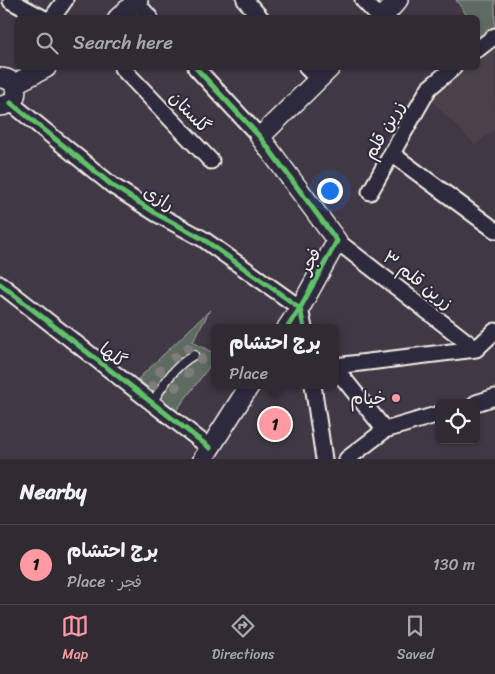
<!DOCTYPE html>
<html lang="en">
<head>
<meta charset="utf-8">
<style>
	body { margin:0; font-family:Sriracha,"Playpen Sans Arabic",sans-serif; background:#3c363f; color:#f1f3f6 }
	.controls { position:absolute; right:15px; bottom:15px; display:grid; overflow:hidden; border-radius:8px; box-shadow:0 1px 4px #0004 }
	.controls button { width:45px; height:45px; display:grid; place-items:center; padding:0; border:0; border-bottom:1px solid #4b464e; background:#302a33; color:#f1f3f6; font:25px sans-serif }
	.you { position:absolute; left:329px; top:190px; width:18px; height:18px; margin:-12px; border:4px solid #fff; border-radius:50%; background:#1a73e8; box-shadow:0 0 0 8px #1a73e833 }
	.badge { display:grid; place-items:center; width:32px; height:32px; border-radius:50%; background:#ff9aa2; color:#111; font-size:16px; font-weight:700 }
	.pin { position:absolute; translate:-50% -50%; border:2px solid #fff; box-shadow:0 1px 5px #0006 }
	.popup { position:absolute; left:211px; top:324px; width:128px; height:65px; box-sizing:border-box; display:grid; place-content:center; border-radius:8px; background:#302a33; filter:drop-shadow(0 1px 4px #0005); font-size:16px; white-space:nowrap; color:#a8a7ac }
	.popup b { font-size:19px; color:#f1f3f6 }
	.popup::after { content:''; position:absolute; left:50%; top:100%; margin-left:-10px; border:10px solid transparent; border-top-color:#302a33 }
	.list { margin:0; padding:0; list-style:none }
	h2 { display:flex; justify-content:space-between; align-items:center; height:65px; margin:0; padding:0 20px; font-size:21px }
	h2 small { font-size:16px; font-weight:400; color:#a8a7ac }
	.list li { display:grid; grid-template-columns:32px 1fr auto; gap:15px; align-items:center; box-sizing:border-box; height:80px; padding:0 20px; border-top:1px solid #4b464e }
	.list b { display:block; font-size:19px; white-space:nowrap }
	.list p { margin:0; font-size:16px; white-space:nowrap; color:#a8a7ac }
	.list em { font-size:16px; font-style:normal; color:#a8a7ac }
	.icon { flex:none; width:28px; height:28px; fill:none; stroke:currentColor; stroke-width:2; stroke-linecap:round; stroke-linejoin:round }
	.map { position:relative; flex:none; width:495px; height:459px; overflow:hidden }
	.search { position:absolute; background:#302a33; box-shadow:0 1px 4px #0004; left:15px; right:15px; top:15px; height:55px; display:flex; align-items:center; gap:12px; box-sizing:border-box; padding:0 18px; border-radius:8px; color:#a8a7ac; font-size:19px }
	.sheet { height:145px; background:#302a33 }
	nav { display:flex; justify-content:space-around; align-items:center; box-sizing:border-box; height:70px; border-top:1px solid #4b464e; background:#302a33; font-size:14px; color:#a8a7ac }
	nav a { display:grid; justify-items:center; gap:2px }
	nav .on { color:#ff9aa2 }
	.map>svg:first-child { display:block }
</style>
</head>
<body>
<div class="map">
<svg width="495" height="459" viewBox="0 0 495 459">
	<rect width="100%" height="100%" fill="#403844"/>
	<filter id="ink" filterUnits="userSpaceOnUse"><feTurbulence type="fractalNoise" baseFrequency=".02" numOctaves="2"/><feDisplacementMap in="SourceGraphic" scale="10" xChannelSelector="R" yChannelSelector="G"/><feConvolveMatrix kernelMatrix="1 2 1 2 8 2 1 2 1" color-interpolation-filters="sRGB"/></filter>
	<g filter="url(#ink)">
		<!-- built -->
		<path fill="#4c4249" d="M495,49V129L475,145L428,97L461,68H478V58L489,53Z"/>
		<!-- green -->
		<path fill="#5e6b61" stroke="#a9aea4" d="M456,0H495V27L481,37L478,33V18L468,17Z
			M210,310L193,342L215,354V359L176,411L138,379Z"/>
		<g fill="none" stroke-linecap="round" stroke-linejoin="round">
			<defs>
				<path id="service" d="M152,403C163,385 175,365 194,355"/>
				<path id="minor" d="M245,0L261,18
					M363,0L380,18
					M11,1L43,18
					M136,2L150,18
					M52,18L65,0
					M478,49L495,36
					M122,68L211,161
					M196,68L260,137
					M307,68L318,79
					M11,103L113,186L157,214L203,239L300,308L304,328
					M392,154L495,230
					M370,192L429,88L453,68
					M337,241L476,349
					M0,284L210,448
					M476,349L495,331
					M335,366L476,349
					M335,368L385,430
					M313,385L324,459
					M476,403L495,397
					M347,459L385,430L439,414"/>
				<path id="tertiary" d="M118,18L138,0
					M382,18L398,0
					M0,78C21,78 21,105 0,106
					M14,84L46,68
					M287,328L300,308L337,241L260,137L330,68
					M203,459L250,385"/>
			</defs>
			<!-- service casing -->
			<use href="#service" stroke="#f4f1e8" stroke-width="11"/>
			<!-- minor casing -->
			<use href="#minor" stroke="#f4f1e8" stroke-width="19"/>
			<!-- tertiary casing -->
			<use href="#tertiary" stroke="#f4f1e8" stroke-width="22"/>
			<!-- service -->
			<use href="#service" stroke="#2f2a3d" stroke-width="8"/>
			<!-- minor -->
			<use href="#minor" stroke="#2f2a3d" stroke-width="15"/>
			<!-- tertiary -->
			<use href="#tertiary" stroke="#2f2a3d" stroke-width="19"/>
			<defs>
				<path id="cycleway" d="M196,68L260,137L337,241L300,308L287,328
					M11,103L113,186L157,214L203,239L300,308L304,328
					M0,284L210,448"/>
			</defs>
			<!-- cycleway casing -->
			<use href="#cycleway" stroke="#2f2a3d" stroke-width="8"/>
			<!-- cycleway -->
			<use href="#cycleway" stroke="#61c268" stroke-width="5"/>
		</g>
		<!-- trees -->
		<g fill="#7e7d7d">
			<circle cx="188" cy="348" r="5"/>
			<circle cx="175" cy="357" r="5"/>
			<circle cx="201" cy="359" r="5"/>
			<circle cx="160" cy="371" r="5"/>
			<circle cx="188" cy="373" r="5"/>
			<circle cx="153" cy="386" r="5"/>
			<circle cx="176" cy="387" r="5"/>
		</g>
	</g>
	<!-- markers -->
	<circle fill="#ff9aa2" stroke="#2f2a3d" stroke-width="2" cx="396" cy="398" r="5"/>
	<g text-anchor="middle" stroke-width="4.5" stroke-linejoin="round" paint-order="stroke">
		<!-- street labels -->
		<g font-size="18" fill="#f4f1e8" stroke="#2f2a3d">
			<text transform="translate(190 112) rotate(46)" y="6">گلستان</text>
			<text transform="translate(384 130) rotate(-60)" y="6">زرین قلم</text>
			<text transform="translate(159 198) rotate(31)" y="6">رازی</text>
			<text transform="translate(310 261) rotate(-61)" y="6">فجر</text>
			<text transform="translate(418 280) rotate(38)" y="6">زرین قلم ۳</text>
			<text transform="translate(113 355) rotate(38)" y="6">گلها</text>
		</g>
		<!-- poi labels -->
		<g font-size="18" fill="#f4f1e8" stroke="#2f2a3d" text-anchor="end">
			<text x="386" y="404">خیام</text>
		</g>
	</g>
</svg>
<div class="controls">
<button><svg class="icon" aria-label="locate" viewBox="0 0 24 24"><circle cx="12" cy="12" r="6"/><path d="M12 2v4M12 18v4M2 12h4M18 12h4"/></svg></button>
</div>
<div class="you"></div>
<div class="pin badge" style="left:275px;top:424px">1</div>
<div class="popup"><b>برج احتشام</b>Place</div>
<div class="search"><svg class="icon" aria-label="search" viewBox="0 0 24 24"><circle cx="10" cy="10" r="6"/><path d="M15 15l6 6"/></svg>Search here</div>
</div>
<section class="sheet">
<h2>Nearby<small></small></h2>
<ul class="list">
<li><span class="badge">1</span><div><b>برج احتشام</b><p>Place · فجر</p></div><em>130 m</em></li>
</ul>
</section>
<nav>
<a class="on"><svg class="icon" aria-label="map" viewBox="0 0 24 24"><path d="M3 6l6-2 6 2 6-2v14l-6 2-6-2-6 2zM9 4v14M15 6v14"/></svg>Map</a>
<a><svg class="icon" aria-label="directions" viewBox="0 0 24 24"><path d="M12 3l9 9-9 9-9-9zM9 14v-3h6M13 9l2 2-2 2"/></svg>Directions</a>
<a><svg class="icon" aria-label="saved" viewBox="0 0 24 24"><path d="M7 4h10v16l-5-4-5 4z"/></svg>Saved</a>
</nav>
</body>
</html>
